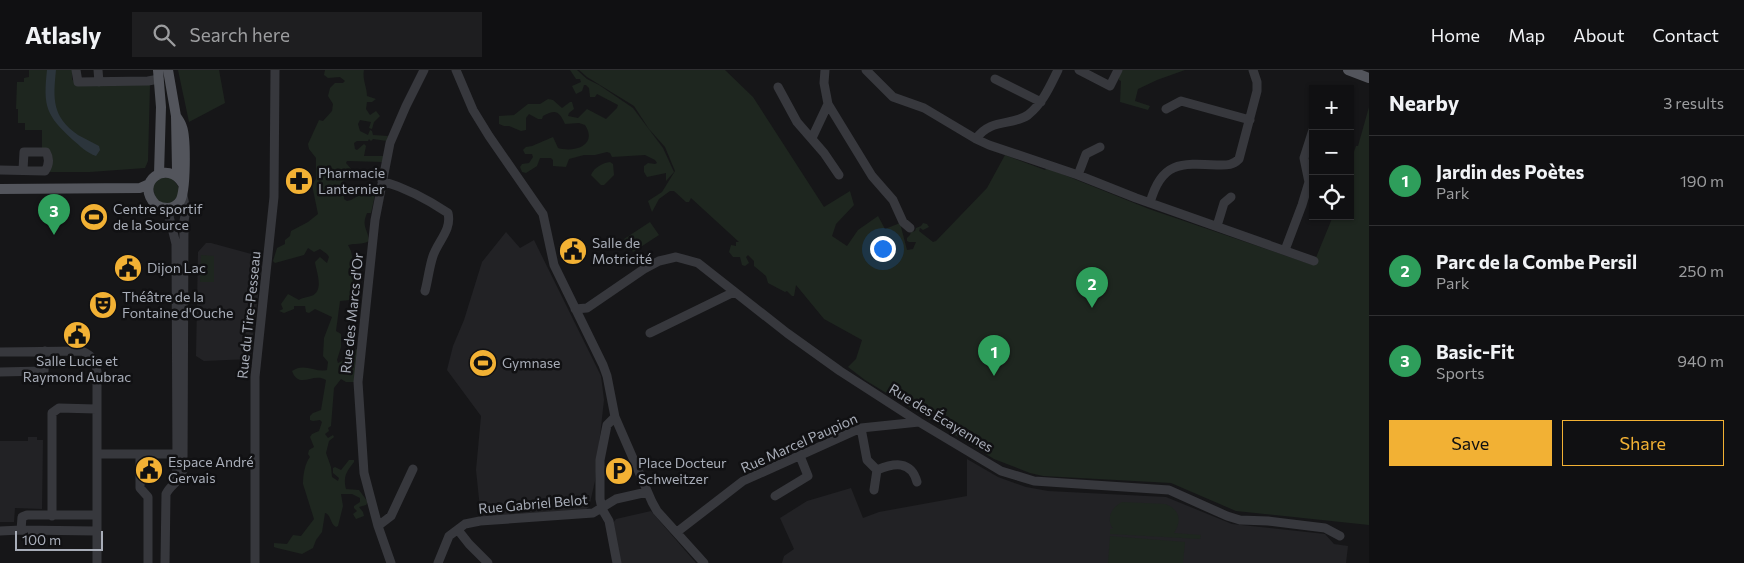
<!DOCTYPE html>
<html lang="en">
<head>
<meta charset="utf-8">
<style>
	body { margin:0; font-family:Commissioner,sans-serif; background:#1e1e20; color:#f1f3f6 }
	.controls { position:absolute; right:15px; top:15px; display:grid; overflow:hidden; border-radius:0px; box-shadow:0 1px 4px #0004 }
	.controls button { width:45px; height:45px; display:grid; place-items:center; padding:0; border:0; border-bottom:1px solid #303032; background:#101012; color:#f1f3f6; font:25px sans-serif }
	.scale { position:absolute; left:15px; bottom:12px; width:88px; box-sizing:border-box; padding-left:5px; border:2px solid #a8adb8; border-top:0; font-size:14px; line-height:18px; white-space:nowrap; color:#a8adb8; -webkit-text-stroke:4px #111113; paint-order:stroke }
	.you { position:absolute; left:882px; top:178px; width:18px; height:18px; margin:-12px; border:4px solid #fff; border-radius:50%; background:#1a73e8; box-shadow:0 0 0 8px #1a73e833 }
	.badge { display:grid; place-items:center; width:32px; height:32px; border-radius:50%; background:#f2b134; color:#fff; font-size:16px; font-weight:700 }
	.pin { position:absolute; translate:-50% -41px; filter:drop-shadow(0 1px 2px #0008) }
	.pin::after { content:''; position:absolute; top:26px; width:18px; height:15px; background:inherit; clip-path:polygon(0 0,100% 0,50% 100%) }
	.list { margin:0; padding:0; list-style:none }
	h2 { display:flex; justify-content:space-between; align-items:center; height:65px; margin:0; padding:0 20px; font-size:21px }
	h2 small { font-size:16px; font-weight:400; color:#9c9d9f }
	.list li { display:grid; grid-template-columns:32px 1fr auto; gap:15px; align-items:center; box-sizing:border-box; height:90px; padding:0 20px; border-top:1px solid #303032 }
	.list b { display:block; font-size:19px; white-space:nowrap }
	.list p { margin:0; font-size:16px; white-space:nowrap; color:#9c9d9f }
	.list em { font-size:16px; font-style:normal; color:#9c9d9f }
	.actions { display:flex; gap:10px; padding:15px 20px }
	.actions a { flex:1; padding:11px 0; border:1px solid #f2b134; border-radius:0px; text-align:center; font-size:18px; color:#f2b134 }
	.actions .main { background:#f2b134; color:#111 }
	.icon { flex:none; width:28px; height:28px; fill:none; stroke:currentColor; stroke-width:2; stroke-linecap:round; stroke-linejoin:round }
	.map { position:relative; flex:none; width:1369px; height:493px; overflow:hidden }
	header { display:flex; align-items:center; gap:30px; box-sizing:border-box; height:70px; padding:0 25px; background:#101012; border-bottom:1px solid #303032 }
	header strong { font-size:24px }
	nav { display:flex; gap:28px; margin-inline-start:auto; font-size:18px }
	.search { width:350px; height:45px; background:#1e1e20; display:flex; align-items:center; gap:12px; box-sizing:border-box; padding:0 18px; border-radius:0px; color:#9c9d9f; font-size:19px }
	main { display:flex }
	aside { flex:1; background:#101012 }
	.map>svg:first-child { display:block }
</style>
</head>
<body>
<header>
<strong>Atlasly</strong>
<div class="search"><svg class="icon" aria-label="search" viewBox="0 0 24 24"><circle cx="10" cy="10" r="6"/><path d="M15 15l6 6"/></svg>Search here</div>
<nav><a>Home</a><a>Map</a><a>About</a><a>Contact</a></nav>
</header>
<main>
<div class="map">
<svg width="1369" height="493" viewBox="0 0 1369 493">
	<rect width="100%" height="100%" fill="#161618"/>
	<!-- built -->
	<path fill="#222225" d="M506,162L520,178L534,170L601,306L604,330L595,411L589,437L585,440L481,448L476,400L481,346L447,300L453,276L464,250L482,192Z
		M206,173H211L259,186L262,194L250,289L204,291L196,286L198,182Z
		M28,367H37V370H43L42,439L15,438L14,452H0V371H28Z
		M967,389L998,407L1026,417L1048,421L1166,427L1232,454L1325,464L1334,474L1348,476L1346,493H782L784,486L794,479L780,448L807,431L851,418L863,448L879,442L967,426Z
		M651,441L696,493H621L613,453L616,449Z"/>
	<!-- green -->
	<path fill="#1e261f" d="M29,0H72V9L76,14L150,15L148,91L145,98L90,102H45L48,99L42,79V60H25V53H18V39H16L17,12H24V8L29,7Z
		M178,0H219L225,33L189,52Z
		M325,0H364C362,9 367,17 367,26L376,29L372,32H367L366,39L370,45L376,41L380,46L374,52L372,59L369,58L371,52L360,50L358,54L360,61L368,65L370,60L372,61L373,65L388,66L387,71L373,69L371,71L369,69L368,71H357L354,73L355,79L357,80L364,74L366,76L364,86H385L384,92L347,91L346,93L352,100L350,109L343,111L341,113L344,122V129L347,131L351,130L366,121L372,126L375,125L371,143H367C361,157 368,159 369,171C362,175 355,173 348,175L351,181L360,229L340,231L336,261L341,264V277L337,290L338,293L342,291L348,283L357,279L358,281L356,288L355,312H346L341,309L334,318L331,356L328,358L329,361L325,364L328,368L333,365L334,367L329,371L326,383L331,397L332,407L338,411L339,408L333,403V398L335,397L341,400L349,390H354V392C346,402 343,407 346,419L359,420L368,432L366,435L359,437L363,442L364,446L356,449L353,444L357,441L354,438V436L360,432V428L352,424H341L343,436L338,456L336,457C330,454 331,444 325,443L322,462L316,470L313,478L302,484L277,478L274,477V473L287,474L293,465L301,466L314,449L303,414C303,405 305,393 310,387L308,384L309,380L314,377L310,367L312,364L319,361L322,352L320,350L313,351L310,350V346L313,343L321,340L326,310C313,302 299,320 292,301C304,292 316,303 327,300L328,292L323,286L324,268L332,247L315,239L309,243L306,242L305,236H294V239L284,243L279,241L283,239L281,234L288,224L299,230C303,227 306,228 311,226C325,221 316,201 315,192L320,187L327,193L329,187L327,184L320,179L314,182L308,178L304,185L275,193L273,191L277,178L285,174V170L290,166L291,161L308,152L318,144L312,115L316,109V88L309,79L308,74L319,50L323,51L332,41L333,34L328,26L330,18L335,13H343L345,11L340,7L328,8L324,5Z
		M570,0H577L587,9L599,15L633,38L663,78L674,102L666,111V103L647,107L644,102V96L648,93L655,94L657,93L655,90L645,85L612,87L610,83L607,82L595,85H584L569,89L566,97L553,96V90L551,88H540L537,96L526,103L522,102L520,97L522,94L529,93L533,87L532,84H525L523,80L526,77L532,76L553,67L558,78C575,83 598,75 585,55L579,53L565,54C559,41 556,39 543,46L542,49H538L529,44L526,48V60L521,61L509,56H504L499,54V46L514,45L528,34H540L548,29L553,30L562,38L570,32H572L574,39L569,43L568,46L578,48L587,39L606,49L617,38L618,35L597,24L595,27H590L589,18L586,15H584L582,21L576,24L572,16L581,12L580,9H576Z
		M579,0H725L753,27L824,137L850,121L854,135L836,154L832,166L847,176L858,160L878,146L885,159L900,153L907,180L913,179L916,172H909L907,171V168L910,165L911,162L915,161L916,158L921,156L923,153L927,154L929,157L923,160L920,158L919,161L933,172L936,171L987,118L1005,85L1045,100L1047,98L1149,139L1313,195L1333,146H1350V93L1356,76H1358L1369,37V455L1236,441L1171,413L1043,406L1030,403L994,389L865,310L848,297L856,289L862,270L824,249L796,215L794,226H792L787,221L785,222L768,213L766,206L754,196V191L748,185L746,187L749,193L745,196L742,195L740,187H733L729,182L731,175L736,176V172H739L691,128L689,132H686L674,121H670L659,129L652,142L648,131L662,122L675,101L665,77L649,59L634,36L587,7Z
		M1122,0H1185L1157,10L1138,19L1135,31L1150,36L1148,40L1120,32L1121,11L1119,10V5Z
		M610,92L613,94L614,105L604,115H601L591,105C594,97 603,93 610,92Z
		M157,108H171C182,118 182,124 170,134L157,132L152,115Z
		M650,152L659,165L633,182L624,169Z
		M201,185L214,186V212H200Z
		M1122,432L1165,434C1180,439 1182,451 1174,463L1201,465L1200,469L1110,464V459H1113C1106,448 1111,438 1122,432Z
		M1110,466L1185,472L1183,493H1108Z"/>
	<!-- water -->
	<path fill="#2c353c" d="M47,0H56C53,29 52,47 78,65C85,69 92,72 99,76L100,80L96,86C87,83 80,76 73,70C46,45 43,37 47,0Z"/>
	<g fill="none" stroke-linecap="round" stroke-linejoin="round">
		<!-- minor -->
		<path stroke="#37383d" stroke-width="9" d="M76,0L78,12L148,11L159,9
			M98,0L99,12
			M456,0L473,40L489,66L543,144L554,195L603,295L607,306L615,347L652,432L657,441L704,493
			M825,0L824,13L828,34L872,106L893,130L903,152L910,158
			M866,0L893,27L924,38L976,69L989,75L1078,105L1136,128L1314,191
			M1079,0L1110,16L1118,0
			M995,9L1041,32
			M778,17L797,52L824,83L839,105
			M1166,39L1181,31L1250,50
			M812,68L828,34
			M976,69C990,48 1013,56 1028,45C1043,33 1050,16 1058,0
			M0,100L45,101C49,95 50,89 46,82H24L23,100
			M1078,105L1086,84L1100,77
			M382,111C406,118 427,129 448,143C452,160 438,171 433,186C429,198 428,210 425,221
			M1150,133C1161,92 1180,93 1217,95C1226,95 1232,96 1239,89L1257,21V12L1253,0
			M167,138L176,174L177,395L176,409
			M1217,156L1224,133L1231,127
			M1285,180L1302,135L1309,112L1304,88L1313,60
			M575,239L587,238L644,199L659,191L676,187L698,193L787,263L840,301L919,352L1001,401L1034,411L1169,420L1227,446L1240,450L1268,451L1325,458L1340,466
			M650,263L734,222
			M0,282L82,281C93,286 96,291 97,302V493
			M0,302L44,301L45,281
			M615,347L607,355L600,390V429L602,439L609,451L617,493
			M861,358L867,390L877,400
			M98,384H182
			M140,385V418L148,427V493
			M877,400C894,393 911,390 917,412
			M874,420L877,400
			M775,426L808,406L800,386
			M96,445H27L22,447L21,460L96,461
			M52,446V343L59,338L96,339
			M378,456L391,446L413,399
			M458,460L469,474L488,493
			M0,461L21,460
			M677,462L743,411L861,358L919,352
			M165,493L166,424C171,414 181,411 183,400L184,151L186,140L183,126
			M255,493V307L274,127L275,0
			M391,493L378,456L364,403L358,312L375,150L390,73L406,36L424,0
			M438,493L449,466L465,454L480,451L593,443L616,429L647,422"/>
		<!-- major -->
		<path stroke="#53555c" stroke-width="10" d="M158,0L161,37L159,104
			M168,0L176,46L177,100L180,109
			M1348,0L1369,8
			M176,46C178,49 181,53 182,57C186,68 186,122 180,131C174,140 164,139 156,135C133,112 168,88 183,114
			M0,119L140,118L149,114"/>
	</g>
	<!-- icons -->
	<defs>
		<symbol id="pharmacy-disc" viewBox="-11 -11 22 22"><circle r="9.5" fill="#f2b134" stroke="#111113"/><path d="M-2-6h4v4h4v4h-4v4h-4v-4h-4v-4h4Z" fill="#111"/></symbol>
		<symbol id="stadium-disc" viewBox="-11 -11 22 22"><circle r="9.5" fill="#f2b134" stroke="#111113"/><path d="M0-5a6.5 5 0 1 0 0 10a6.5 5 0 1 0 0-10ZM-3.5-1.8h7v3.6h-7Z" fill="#111"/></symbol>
		<symbol id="civic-disc" viewBox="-11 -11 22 22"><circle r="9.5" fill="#f2b134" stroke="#111113"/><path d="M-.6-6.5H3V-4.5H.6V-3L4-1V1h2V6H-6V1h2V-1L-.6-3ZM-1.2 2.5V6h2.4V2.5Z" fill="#111"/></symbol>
		<symbol id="theatre-disc" viewBox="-11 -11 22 22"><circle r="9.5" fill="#f2b134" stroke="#111113"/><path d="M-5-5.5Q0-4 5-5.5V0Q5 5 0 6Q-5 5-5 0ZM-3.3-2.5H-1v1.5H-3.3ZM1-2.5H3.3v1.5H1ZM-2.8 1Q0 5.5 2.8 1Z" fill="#111"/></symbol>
		<symbol id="parking-disc" viewBox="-11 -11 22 22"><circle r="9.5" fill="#f2b134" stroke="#111113"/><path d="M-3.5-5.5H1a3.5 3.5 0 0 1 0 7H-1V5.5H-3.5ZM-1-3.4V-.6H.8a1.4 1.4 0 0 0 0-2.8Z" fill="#111"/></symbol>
	</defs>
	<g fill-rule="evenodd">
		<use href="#pharmacy-disc" x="283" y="95" width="32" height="32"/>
		<use href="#stadium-disc" x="78" y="131" width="32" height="32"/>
		<use href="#civic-disc" x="557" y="165" width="32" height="32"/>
		<use href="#civic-disc" x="112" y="182" width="32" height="32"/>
		<use href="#theatre-disc" x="87" y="219" width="32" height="32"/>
		<use href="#civic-disc" x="61" y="249" width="32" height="32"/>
		<use href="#stadium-disc" x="467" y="277" width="32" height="32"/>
		<use href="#civic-disc" x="133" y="384" width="32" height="32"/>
		<use href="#parking-disc" x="603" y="385" width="32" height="32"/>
	</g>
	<g text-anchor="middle" stroke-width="5" stroke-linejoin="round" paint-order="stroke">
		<!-- poi labels -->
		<g font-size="14" fill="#a8adb8" stroke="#111113" text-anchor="start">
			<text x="318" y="108">Pharmacie<tspan x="318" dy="16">Lanternier</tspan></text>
			<text x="113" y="144">Centre sportif<tspan x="113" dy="16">de la Source</tspan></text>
			<text x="592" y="178">Salle de<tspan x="592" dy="16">Motricité</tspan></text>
			<text x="147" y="203">Dijon Lac</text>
			<text x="122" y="232">Théâtre de la<tspan x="122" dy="16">Fontaine d'Ouche</tspan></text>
			<text x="77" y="296" text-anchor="middle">Salle Lucie et<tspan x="77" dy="16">Raymond Aubrac</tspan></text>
			<text x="502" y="298">Gymnase</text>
			<text x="168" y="397">Espace André<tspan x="168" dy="16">Gervais</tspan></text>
			<text x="638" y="398">Place Docteur<tspan x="638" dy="16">Schweitzer</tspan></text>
		</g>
		<!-- street labels -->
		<g font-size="14" fill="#a8adb8" stroke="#111113">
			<text transform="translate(352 243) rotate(-84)" y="5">Rue des Marcs d'Or</text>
			<text transform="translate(249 245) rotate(-84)" y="5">Rue du Tire-Pesseau</text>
			<text transform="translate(941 348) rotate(31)" y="5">Rue des Écayennes</text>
			<text transform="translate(799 373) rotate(-24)" y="5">Rue Marcel Paupion</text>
			<text transform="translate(533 434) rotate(-5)" y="5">Rue Gabriel Belot</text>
		</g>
	</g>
</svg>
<div class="controls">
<button>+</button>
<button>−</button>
<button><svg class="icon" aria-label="locate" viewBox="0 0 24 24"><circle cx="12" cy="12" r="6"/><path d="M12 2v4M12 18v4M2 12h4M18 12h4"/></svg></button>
</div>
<div class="scale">100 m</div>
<div class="you"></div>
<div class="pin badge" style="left:994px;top:306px;background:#2e9e5b">1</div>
<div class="pin badge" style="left:1092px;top:238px;background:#2e9e5b">2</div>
<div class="pin badge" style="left:54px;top:165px;background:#2e9e5b">3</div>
</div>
<aside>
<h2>Nearby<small>3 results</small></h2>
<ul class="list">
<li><span class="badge" style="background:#2e9e5b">1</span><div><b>Jardin des Poètes</b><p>Park</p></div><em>190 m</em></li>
<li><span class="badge" style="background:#2e9e5b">2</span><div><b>Parc de la Combe Persil</b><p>Park</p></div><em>250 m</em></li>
<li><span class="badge" style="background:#2e9e5b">3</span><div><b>Basic-Fit</b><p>Sports</p></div><em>940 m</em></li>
</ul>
<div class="actions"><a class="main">Save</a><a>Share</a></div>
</aside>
</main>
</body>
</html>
